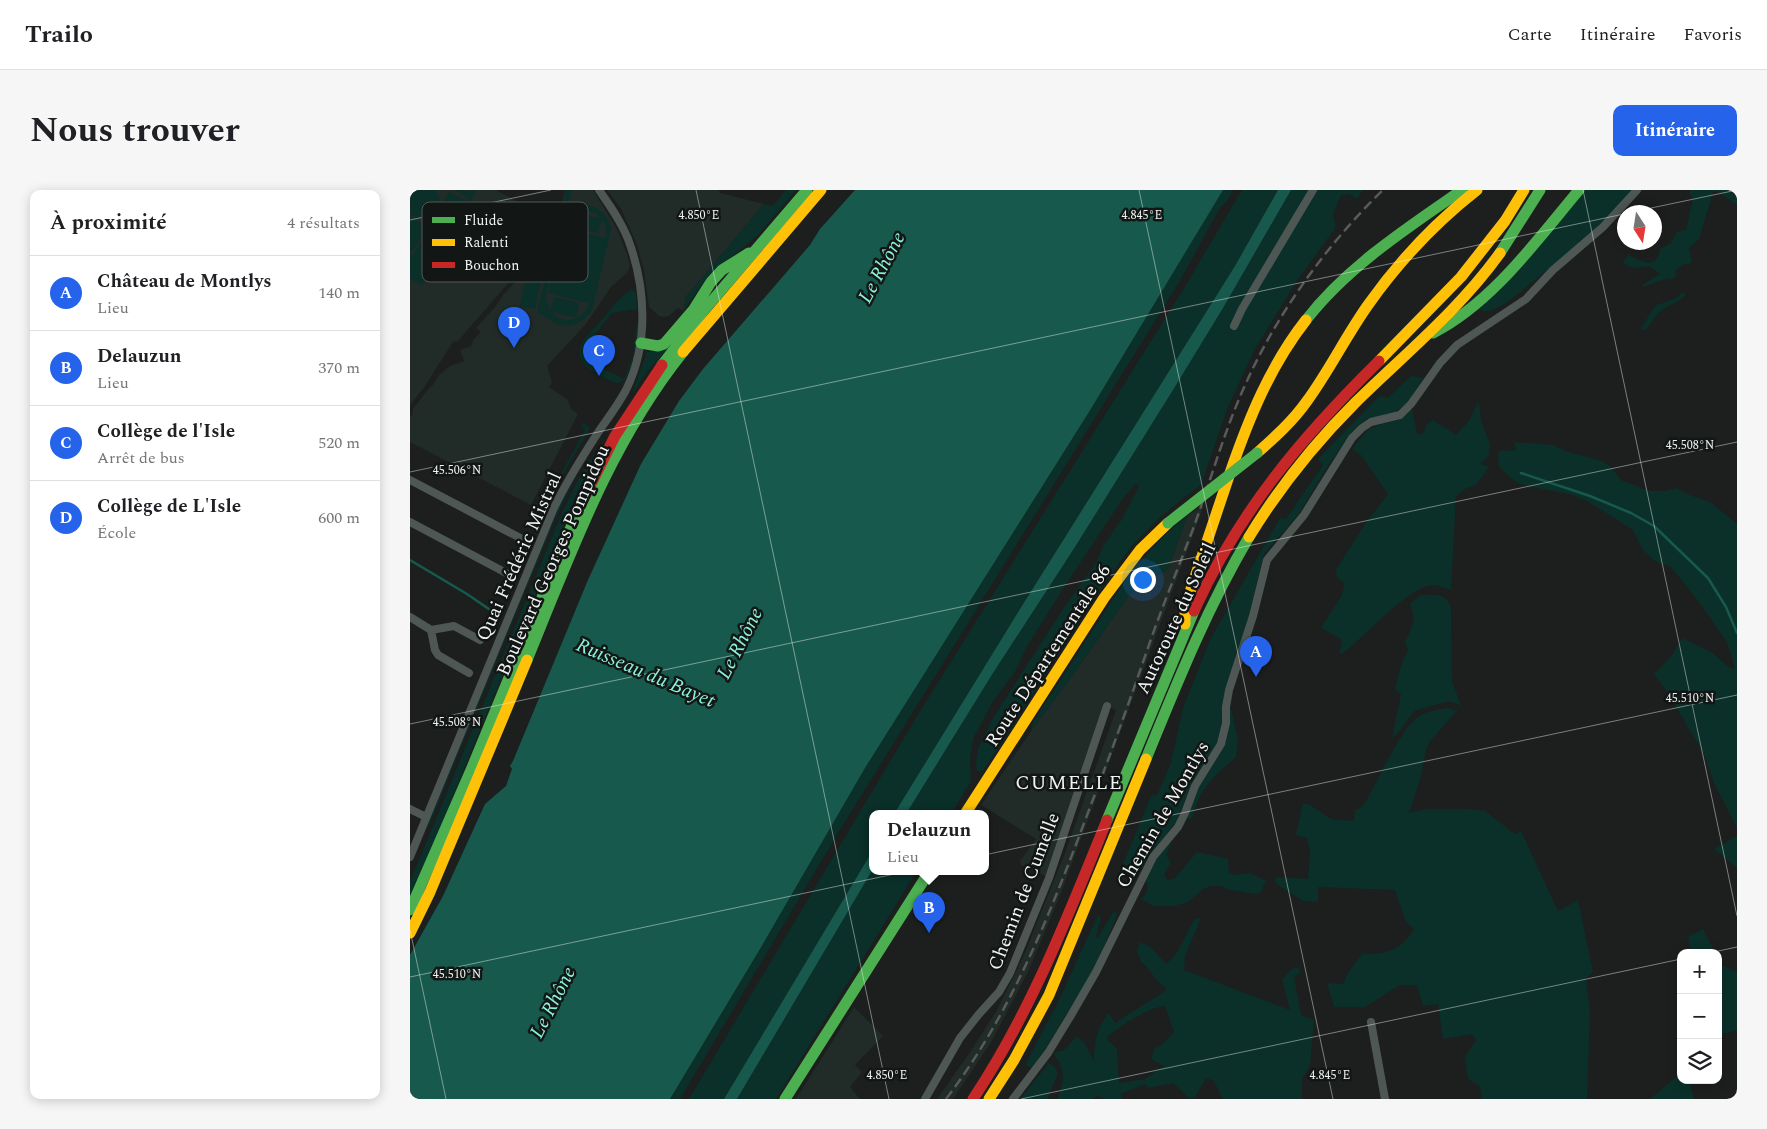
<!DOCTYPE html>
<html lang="fr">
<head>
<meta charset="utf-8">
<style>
	body { margin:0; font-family:Spectral,serif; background:#f6f6f6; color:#202124 }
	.controls { position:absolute; right:15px; bottom:15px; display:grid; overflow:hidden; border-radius:10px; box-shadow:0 2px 12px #0003 }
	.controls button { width:45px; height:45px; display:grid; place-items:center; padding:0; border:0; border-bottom:1px solid #e0e0e0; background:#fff; color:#202124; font:25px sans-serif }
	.compass { position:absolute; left:1207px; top:15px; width:45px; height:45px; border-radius:50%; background:#fff; box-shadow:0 2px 12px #0003; rotate:168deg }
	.you { position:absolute; left:732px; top:389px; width:18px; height:18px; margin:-12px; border:4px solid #fff; border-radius:50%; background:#1a73e8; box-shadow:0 0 0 8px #1a73e833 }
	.badge { display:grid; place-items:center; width:32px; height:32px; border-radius:50%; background:#2563eb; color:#fff; font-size:16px; font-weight:700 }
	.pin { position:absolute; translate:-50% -41px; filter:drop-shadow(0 1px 2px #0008) }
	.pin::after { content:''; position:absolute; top:26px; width:18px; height:15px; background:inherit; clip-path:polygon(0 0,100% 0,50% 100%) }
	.popup { position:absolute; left:459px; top:620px; width:120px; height:65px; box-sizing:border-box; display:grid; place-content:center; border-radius:10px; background:#fff; filter:drop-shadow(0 1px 4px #0005); font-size:16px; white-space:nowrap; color:#757577 }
	.popup b { font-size:19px; color:#202124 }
	.popup::after { content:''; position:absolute; left:50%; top:100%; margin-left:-10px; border:10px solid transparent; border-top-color:#fff }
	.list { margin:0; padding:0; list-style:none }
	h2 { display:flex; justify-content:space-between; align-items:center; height:65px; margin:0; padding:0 20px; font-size:21px }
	h2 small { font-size:16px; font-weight:400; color:#757577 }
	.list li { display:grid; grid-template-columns:32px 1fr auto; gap:15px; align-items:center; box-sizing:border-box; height:75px; padding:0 20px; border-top:1px solid #e0e0e0 }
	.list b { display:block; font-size:19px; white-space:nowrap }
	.list p { margin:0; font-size:16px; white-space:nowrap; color:#757577 }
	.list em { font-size:16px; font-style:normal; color:#757577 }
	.icon { flex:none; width:28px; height:28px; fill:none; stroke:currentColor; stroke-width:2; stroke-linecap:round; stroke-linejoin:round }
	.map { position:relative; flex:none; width:1327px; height:909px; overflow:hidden; border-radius:10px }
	header { display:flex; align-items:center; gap:30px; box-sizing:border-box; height:70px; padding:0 25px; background:#fff; border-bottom:1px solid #e0e0e0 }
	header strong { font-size:24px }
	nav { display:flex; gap:28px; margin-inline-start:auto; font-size:18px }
	.intro { display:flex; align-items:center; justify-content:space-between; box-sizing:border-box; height:120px; padding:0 30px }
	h1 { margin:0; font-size:35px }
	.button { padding:12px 22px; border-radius:10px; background:#2563eb; color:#fff; font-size:18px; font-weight:700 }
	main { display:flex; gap:30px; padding:0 30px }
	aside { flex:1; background:#fff; border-radius:10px; box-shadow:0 2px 12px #0003 }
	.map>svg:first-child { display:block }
</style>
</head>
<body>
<header>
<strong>Trailo</strong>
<nav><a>Carte</a><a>Itinéraire</a><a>Favoris</a></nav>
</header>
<div class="intro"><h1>Nous trouver</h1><a class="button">Itinéraire</a></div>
<main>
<aside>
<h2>À proximité<small>4 résultats</small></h2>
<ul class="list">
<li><span class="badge">A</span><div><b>Château de Montlys</b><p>Lieu</p></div><em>140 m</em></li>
<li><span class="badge">B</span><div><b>Delauzun</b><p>Lieu</p></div><em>370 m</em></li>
<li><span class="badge">C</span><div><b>Collège de l'Isle</b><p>Arrêt de bus</p></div><em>520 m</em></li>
<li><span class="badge">D</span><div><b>Collège de L'Isle</b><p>École</p></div><em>600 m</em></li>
</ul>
</aside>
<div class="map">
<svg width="1327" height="909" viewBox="0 0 1327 909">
	<rect width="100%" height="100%" fill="#1c1f1e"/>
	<!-- built -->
	<path fill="#212b28" d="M0,0H86L140,30L109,81L48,151L43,152L15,196L0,215Z
		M155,0H183L207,39L217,64L220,76L217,83L201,97L176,134L137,176L142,192L139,197L157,209L162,220L168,224L121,315L0,252V227L2,226L3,219L19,198L22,196L29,185L40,176L54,171L50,160L61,156L64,149L71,142L66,138L85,117L93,105L116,80L141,35L147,33Z
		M197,0H309L310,3L354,14L276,107L273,121L268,118L259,126L253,127L249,126L239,117L234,80L226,52L211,19Z
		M794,315L651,703L618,782L580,854L543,909H527L558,865L587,820L614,765L655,663L706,520L695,515L637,687L611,675L610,671L626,649L571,615L623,538L662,486L724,398L758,379L777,326Z
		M444,817L473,846L445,875L452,882L440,897L450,909H386Z"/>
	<!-- green -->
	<path fill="#0a3029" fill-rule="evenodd" d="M0,0H27L26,3L30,9L9,29L0,24Z
		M45,0L66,1L12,95L0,89V64L3,65L20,36L12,30L36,8L39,2L57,11L59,8Z
		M156,0H162L157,21C175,9 197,17 201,39L182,120C175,131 161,139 148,134C139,130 137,126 127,123ZM174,20L186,23L192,29L166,22ZM165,22L162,36L188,43L192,29L195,35L196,44L178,117C170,132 151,135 141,121L166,128L169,113L144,107L140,121L137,113L136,104L154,34L159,26Z
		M376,0H386L348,45L298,86L273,121L276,107L354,14L363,16Z
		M813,0H823L817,11L810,18L769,92L428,643L270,909H260L350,759L455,578L679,222Z
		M832,0H868L825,76L610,419L484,624H463V660L314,909H279L509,523L773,100Z
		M881,0H953L947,9L939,4L931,5L923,25L926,37L886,92L845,159L818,217L791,295L772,309L746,331L720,358L691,398L573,581H567L566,571L568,559L583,528L653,419L686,373L693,356L712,329L729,296L726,293L714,307L656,394L616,458L606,480L582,513L563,549L560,569L561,591L541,624H496L583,483L665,357L763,200L813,118Z
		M1176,0H1224C1194,33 1160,62 1125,90C1112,100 1099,113 1084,119C1079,122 1075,121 1069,120L1091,98Z
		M1281,0H1318L1327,7V15L1307,1L1303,2L1289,49L1279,58L1282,73L1274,74L1265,80L1266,86L1260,90L1259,88L1232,97V95L1250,84L1239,76L1223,78L1214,74V70L1219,65C1232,72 1247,80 1250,59L1261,53L1267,42L1276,40L1283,8L1279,4Z
		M0,27L17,37L2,62L0,61Z
		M154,38L195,48L178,113L138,103Z
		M117,83L132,86L125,119L110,116Z
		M221,100L226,102L227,119L202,123C193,135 166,161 185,174C194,180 205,184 214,189L223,166L227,133L229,134C227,153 224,173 215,190L207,193C193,188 161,174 171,155C175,146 184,139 191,131C200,120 208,108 221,100Z
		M1271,103H1274L1276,105C1267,113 1261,114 1252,120C1243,125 1243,136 1233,141L1231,138L1245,116L1266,108Z
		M270,144L236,183L222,204L237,162L245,161Z
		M1001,186L1013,188L997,214L985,222L957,229L945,238L921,271L888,325L854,364L839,426L814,502L811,536L807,555L780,597L767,630L730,681L713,674L741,606L747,605L761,573L773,518L800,450L870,328L876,329L913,275L908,269L969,206L978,208Z
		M1069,211L1071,231L1080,254L1079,265L1070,274L1079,277L1066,295L1055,299L1046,306L1041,400C1035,398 1028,395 1022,395C998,397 954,448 932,464L929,463L932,453L931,449L911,438L932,405L935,393L927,388L926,380L955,334L978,304L951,265L942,259L959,239L972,234L989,230L1002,219L1007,243L1010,245L1014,242L1016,235L1023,230L1046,245L1059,231Z
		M173,233L180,238L138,310L137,309L175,240L171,237Z
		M196,247L167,303L0,711V692L151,325L170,286Z
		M1104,252L1143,255L1158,262L1192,271L1200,276L1211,290L1239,301H1255L1266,298L1277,304L1300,312L1327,334V638L1304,593L1294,564L1258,503L1244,484L1263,464L1272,448L1303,463L1317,476L1325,479L1317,452L1289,412L1261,377L1245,371L1233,360L1223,340L1177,311L1163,305L1113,295L1106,292L1089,277L1088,264L1090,261L1106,260Z
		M173,272L146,327L117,397L115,396L148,318Z
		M777,326L758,379L724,398L662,486L623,538L621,535L722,380L759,341Z
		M114,400L115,401L18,638L16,637Z
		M1011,405C1025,405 1035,402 1041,417L1042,491L1051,516L1042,512H1036L1004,521L989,542L982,548L991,504L985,500C988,485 991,474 998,460L995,452C1002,437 1007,430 1000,414Z
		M1038,518L1047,521L1020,551L1016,560L1011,585L1001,618L998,623L1018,619H1056L1075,621L1105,644L1111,641L1148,721L1168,710L1183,782L1176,788L1180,821L1177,909H1072L1070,896L1058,889L1055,867L1066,850L1062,844L1033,849L1028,814L1013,816L1007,795H990L955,817H924L917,793L933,794L939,781L952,764C976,765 991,760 1004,739L996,732L985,700L908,697V712L893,711L868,695L864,690L867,687L898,689L900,663L897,648L886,645L893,613L900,615L921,629L944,631L945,620L951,618L956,611C968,591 992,535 1011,525C1019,521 1029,519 1038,518Z
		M821,519L828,550L826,567C803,587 790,598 782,628L777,629L783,607L791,591L815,553L819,520Z
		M1327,646V678L1304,659Z
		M762,653L756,665L761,672L754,685L758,691L765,688L787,662L818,669L819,683L825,685L840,683L856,691L850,703L845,704L816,699L815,697C793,692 793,702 777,712C769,716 750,718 742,715C738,713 735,711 731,709C738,702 739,699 736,690C741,678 749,657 762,653Z
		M463,679V682H506L366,909H327Z
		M703,722L708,723L684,781L623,878L615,875L647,814L688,725L691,728L686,746L688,748Z
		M791,728L775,766L774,780L880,820L872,789L882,779L889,777L891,782L884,787L891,825L904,830L900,875L892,889V909H813L804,891L796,888L785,907H778L763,893L739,898L735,894L711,904V909H695L687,906L683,909H648C653,888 657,883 644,864L648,861H653L667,846L674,852L683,870L684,867C685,849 687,837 699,823L705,833L755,801L756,797C741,789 743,780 731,772L727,761L730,752L741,757L756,774L766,764L784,730ZM755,816L764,842L754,853L744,859L741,869L754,876L735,889L709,893L707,859L696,848C711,836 736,818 755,816Z
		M1293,739L1305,763H1281L1278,747Z
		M1308,771L1311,775L1327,782V840L1308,845Z
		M639,873L645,877L648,884L637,909H610Z
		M1271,883V890H1279L1284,909H1240Z"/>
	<!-- water -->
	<path fill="#175a4d" d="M445,0H813L679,222L455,578L350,759L260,909H0V765L33,706L75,614L96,596L102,579L100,576L103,571L178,390L231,274L269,211L293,179L400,55L410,39Z
		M868,0H881L813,118L763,200L665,357L583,483L496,624H484L610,419L825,76Z
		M463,660V679L327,909H314Z"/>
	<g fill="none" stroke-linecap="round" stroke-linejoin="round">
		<!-- stream -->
		<path stroke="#175a4d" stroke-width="2.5" d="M1111,283L1180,306L1221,323L1244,336L1298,388L1316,417L1327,443
			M0,370L57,404L89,426"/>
		<!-- street -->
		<path stroke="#4e5754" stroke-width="8" d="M824,136L832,119L903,0
			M0,290L114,350
			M0,332L100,385
			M0,427L21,440L44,436L70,450
			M21,440L25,460L28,465L59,483
			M0,619L16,627
			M0,667L143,320C156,292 172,267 189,241C198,228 208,215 216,200C239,154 236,97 218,49C211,31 200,16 189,0
			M961,832L975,909
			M515,909L550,848L569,824L589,802L600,783L639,688L697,516
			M603,909L638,863L660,827L686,782L743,667L768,637L775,623L785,596L811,554L816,533V517L819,500L843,426L857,370L894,325L942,248L952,238L961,232L990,225L1001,214L1030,173L1047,155L1116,109L1143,80L1193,37L1227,0"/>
		<!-- fast -->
		<path stroke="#4caf50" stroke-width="11" d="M1090,63L1130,0
			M896,130C937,77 997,38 1052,0
			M1023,143C1082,113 1127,50 1169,0
			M231,153L248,156L254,154L284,119L301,92L312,80L339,63
			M252,175L295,119L397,0
			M117,470C161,363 200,253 273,162
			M736,569C767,493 797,418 839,347
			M697,630L784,421
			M0,720L61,580L168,320
			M375,909L519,682"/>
		<!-- slow -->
		<path stroke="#ffc107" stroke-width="11" d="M273,162L411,0
			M969,171L1051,87L1095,31L1114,0
			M847,263C865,247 883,231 897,211C919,181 936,146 958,115C989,71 1025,33 1067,0
			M839,347C869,298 905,253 945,213C995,164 1049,120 1090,63
			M775,434V417C790,372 805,328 820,283C839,228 860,176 896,130
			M555,624L694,408L730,360L758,333
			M0,743L20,702L117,470
			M579,909L604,870L639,805L736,569"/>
		<!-- jam -->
		<path stroke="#c62828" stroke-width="11" d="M168,320L205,246L252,175
			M784,421C829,321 892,247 969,171
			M563,909C621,822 658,726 697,630"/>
		<!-- rail -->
		<path stroke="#585b5a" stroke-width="2.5" stroke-dasharray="10 5" stroke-linecap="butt" d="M536,909C604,820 643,716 682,612C703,558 722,504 741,449C754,412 769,376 783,339C801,290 815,238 837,191C868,122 919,52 973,0"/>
		<!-- fast-bridge -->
		<path stroke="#4caf50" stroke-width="11" d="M758,333L847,263"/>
	</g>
	<!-- ticks -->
	<path fill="none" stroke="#f1f4f3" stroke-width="1" stroke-opacity="0.45" d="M286,0L479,909M729,0L923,909M1173,0L1327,726M1222,22L1327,0M0,30L141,0M0,282L1214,24M0,534L1327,252M0,740L36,909M1299,763L1327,757M0,787L1327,505M611,909L1271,769"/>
	<g text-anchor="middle" stroke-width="5" stroke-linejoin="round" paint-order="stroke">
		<!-- street labels -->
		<g font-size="19" fill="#f1f4f3" stroke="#121715">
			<text transform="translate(108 366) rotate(-66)" y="7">Quai Frédéric Mistral</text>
			<text transform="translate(142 370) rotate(-66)" y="7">Boulevard Georges Pompidou</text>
			<text transform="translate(765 428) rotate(-65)" y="7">Autoroute du Soleil</text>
			<text transform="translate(637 465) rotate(-57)" y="7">Route Départementale 86</text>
			<text transform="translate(752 624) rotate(-60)" y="7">Chemin de Montlys</text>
			<text transform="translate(613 701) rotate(-69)" y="7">Chemin de Cumelle</text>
		</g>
		<!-- water labels -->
		<g font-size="20" font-style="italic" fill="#8cf3db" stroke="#121715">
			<text transform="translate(471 77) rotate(-62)" y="7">Le Rhône</text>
			<text transform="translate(329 453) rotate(-63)" y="7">Le Rhône</text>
			<text transform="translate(236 482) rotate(23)" y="7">Ruisseau du Bayet</text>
			<text transform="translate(142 812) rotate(-63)" y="7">Le Rhône</text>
		</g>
		<!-- neighbourhood labels -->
		<g font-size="20" letter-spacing="1" fill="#f1f4f3" stroke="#121715">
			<text x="659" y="599">CUMELLE</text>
		</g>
	</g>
	<!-- legend -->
	<rect x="12" y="12" width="166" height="80" rx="8" fill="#121715" stroke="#555958" stroke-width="1"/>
	<rect x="22" y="27" width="23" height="6" fill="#4caf50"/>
	<rect x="22" y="49" width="23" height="7" fill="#ffc107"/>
	<rect x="22" y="72" width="23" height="6" fill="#c62828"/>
	<g font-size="14" fill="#f1f4f3">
		<text x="54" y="35">Fluide</text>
		<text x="54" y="57">Ralenti</text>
		<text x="54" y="80">Bouchon</text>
	</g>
	<g font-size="12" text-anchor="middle" fill="#f1f4f3" stroke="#121715" stroke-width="5" stroke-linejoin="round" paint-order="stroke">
		<text x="289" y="29">4.850°E</text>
		<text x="732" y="29">4.845°E</text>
		<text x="1280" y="259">45.508°N</text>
		<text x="47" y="284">45.506°N</text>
		<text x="1280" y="512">45.510°N</text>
		<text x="47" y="536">45.508°N</text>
		<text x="47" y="788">45.510°N</text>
		<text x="477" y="889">4.850°E</text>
		<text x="920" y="889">4.845°E</text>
	</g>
</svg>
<div class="controls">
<button>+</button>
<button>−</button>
<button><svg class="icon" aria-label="layers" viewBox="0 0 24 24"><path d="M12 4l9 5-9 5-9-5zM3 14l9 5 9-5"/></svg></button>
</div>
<svg class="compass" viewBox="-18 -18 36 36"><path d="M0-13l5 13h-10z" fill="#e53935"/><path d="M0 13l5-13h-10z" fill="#757577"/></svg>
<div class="you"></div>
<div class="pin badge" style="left:846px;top:487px">A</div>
<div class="pin badge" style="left:519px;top:743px">B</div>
<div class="popup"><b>Delauzun</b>Lieu</div>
<div class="pin badge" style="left:189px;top:186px">C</div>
<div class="pin badge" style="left:104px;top:158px">D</div>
</div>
</main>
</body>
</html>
